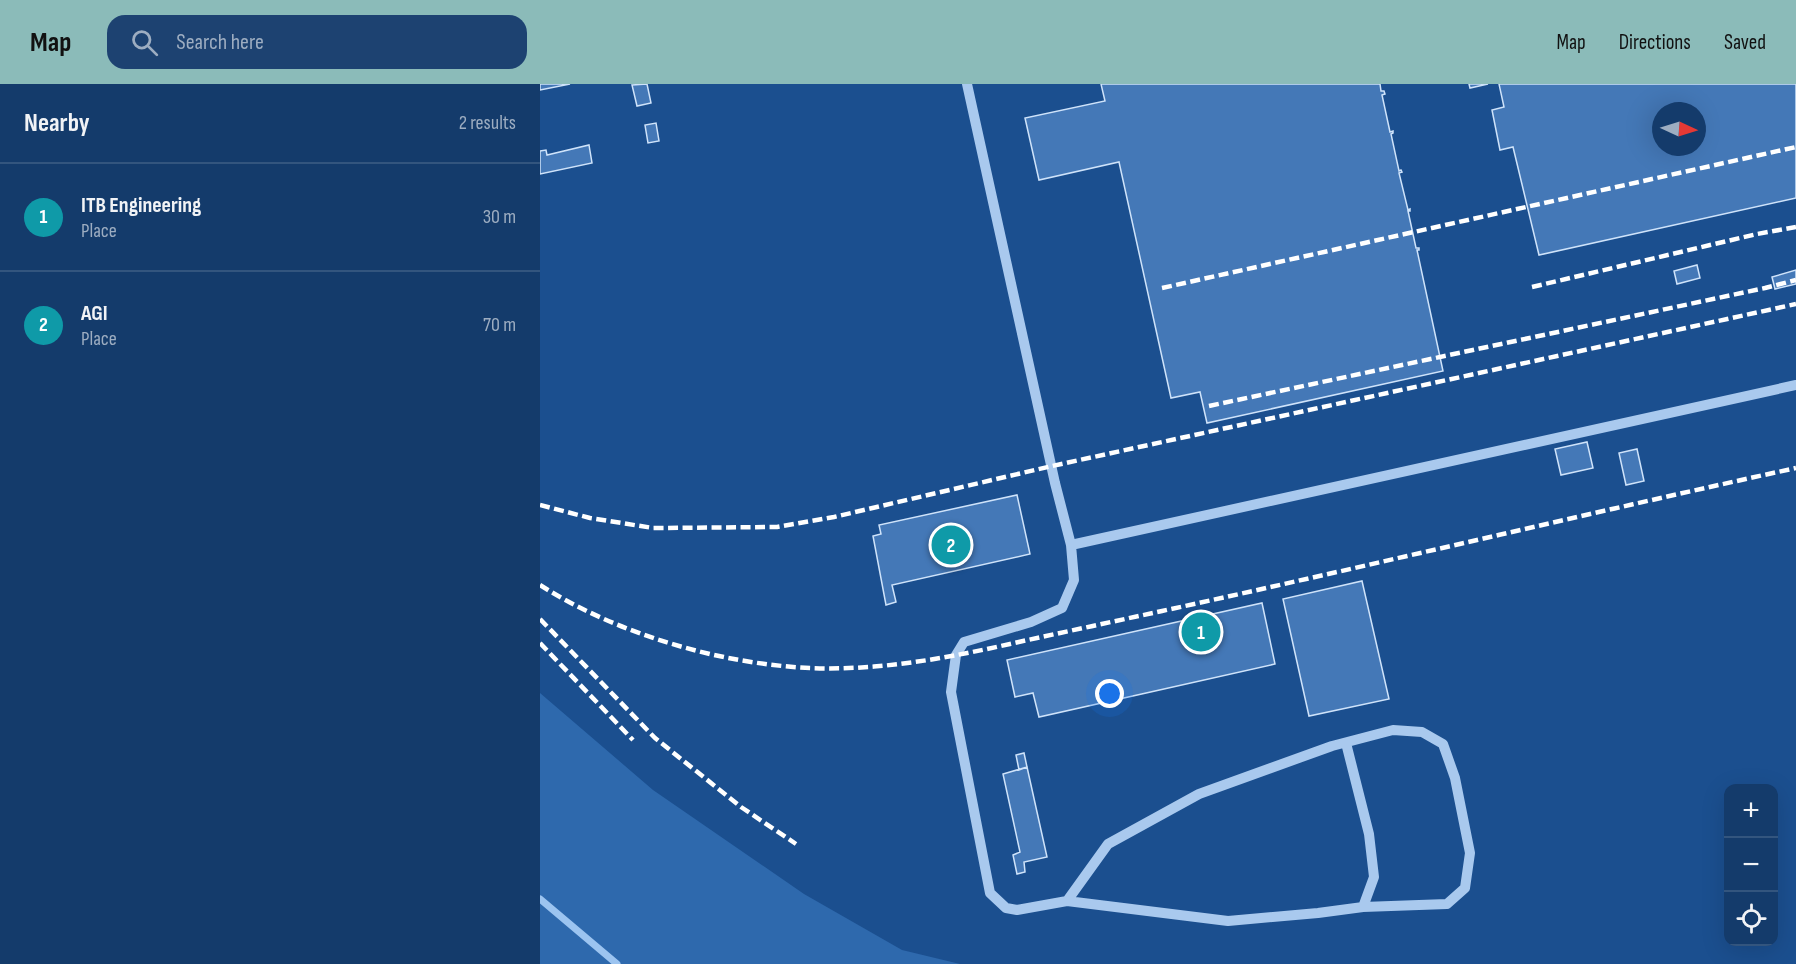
<!DOCTYPE html>
<html lang="en">
<head>
<meta charset="utf-8">
<style>
	body { margin:0; font-family:"Sofia Sans Condensed",sans-serif; background:#1d4271; color:#f1f3f6 }
	.controls { position:absolute; right:18px; bottom:18px; display:grid; overflow:hidden; border-radius:12px; box-shadow:0 6px 24px #0002 }
	.controls button { width:54px; height:54px; display:grid; place-items:center; padding:0; border:0; border-bottom:2px solid #33557e; background:#143b6b; color:#f1f3f6; font:30px sans-serif }
	.compass { position:absolute; left:1112px; top:18px; width:54px; height:54px; border-radius:50%; background:#143b6b; box-shadow:0 6px 24px #0002; rotate:94deg }
	.you { position:absolute; left:570px; top:610px; width:21px; height:21px; margin:-15px; border:4px solid #fff; border-radius:50%; background:#1a73e8; box-shadow:0 0 0 9px #1a73e833 }
	.badge { display:grid; place-items:center; width:39px; height:39px; border-radius:50%; background:#8bbbb9; color:#fff; font-size:20px; font-weight:700 }
	.pin { position:absolute; translate:-50% -50%; border:3px solid #fff; box-shadow:0 2px 6px #0006 }
	.list { margin:0; padding:0; list-style:none }
	h2 { display:flex; justify-content:space-between; align-items:center; height:78px; margin:0; padding:0 24px; font-size:26px }
	h2 small { font-size:20px; font-weight:400; color:#9dadc1 }
	.list li { display:grid; grid-template-columns:39px 1fr auto; gap:18px; align-items:center; box-sizing:border-box; height:108px; padding:0 24px; border-top:2px solid #33557e }
	.list b { display:block; font-size:22px; white-space:nowrap }
	.list p { margin:0; font-size:20px; white-space:nowrap; color:#9dadc1 }
	.list em { font-size:20px; font-style:normal; color:#9dadc1 }
	.icon { flex:none; width:33px; height:33px; fill:none; stroke:currentColor; stroke-width:2; stroke-linecap:round; stroke-linejoin:round }
	.map { position:relative; flex:none; width:1256px; height:880px; overflow:hidden }
	header { display:flex; align-items:center; gap:36px; box-sizing:border-box; height:84px; padding:0 30px; background:#8bbbb9; color:#111 }
	header strong { font-size:28px }
	nav { display:flex; gap:33px; margin-inline-start:auto; font-size:21px }
	.search { width:420px; height:54px; background:#1d4271; display:flex; align-items:center; gap:15px; box-sizing:border-box; padding:0 21px; border-radius:18px; color:#9dadc1; font-size:22px }
	main { display:flex }
	aside { flex:1; background:#143b6b }
	.map>svg:first-child { display:block }
</style>
</head>
<body>
<header>
<strong>Map</strong>
<div class="search"><svg class="icon" aria-label="search" viewBox="0 0 24 24"><circle cx="10" cy="10" r="6"/><path d="M15 15l6 6"/></svg>Search here</div>
<nav><a>Map</a><a>Directions</a><a>Saved</a></nav>
</header>
<main>
<aside>
<h2>Nearby<small>2 results</small></h2>
<ul class="list">
<li><span class="badge" style="background:#0f9aa8">1</span><div><b>ITB Engineering</b><p>Place</p></div><em>30 m</em></li>
<li><span class="badge" style="background:#0f9aa8">2</span><div><b>AGI</b><p>Place</p></div><em>70 m</em></li>
</ul>
</aside>
<div class="map">
<svg width="1256" height="880" viewBox="0 0 1256 880">
	<rect width="100%" height="100%" fill="#1b4f8f"/>
	<!-- green -->
	<path fill="#2e69ad" d="M0,609L113,706L264,810L362,866L420,880H0Z"/>
	<g fill="none" stroke-linecap="round" stroke-linejoin="round">
		<!-- stream -->
		<path stroke="#9cc4f0" stroke-width="7" d="M0,815L77,880"/>
	</g>
	<!-- building -->
	<path fill="#4478b7" stroke="#cfe3fa" stroke-width="1.5" fill-rule="evenodd" d="M0,0H30L0,6Z
		M107,0L111,19L97,22L92,1Z
		M561,0H840L841,7H844L845,10L842,11L850,48L853,47V49L851,50L859,87L861,86L862,88L859,89L868,126L870,125V127H868L876,164H879V166H877L903,287L667,339L660,308L631,314L579,78L499,96L485,34L565,17Z
		M929,0H948L930,4Z
		M959,0H1256V114L999,171L973,63L960,66L952,26L964,23ZM1121,27H1157V63H1121Z
		M116,39L119,57L108,59L105,41Z
		M49,61L52,79L0,90V67L6,66L7,71Z
		M1157,181L1160,194L1137,200L1134,187Z
		M1256,186V200L1235,205L1232,193Z
		M1047,358L1053,384L1021,391L1015,365Z
		M1097,365L1104,397L1086,401L1079,369Z
		M477,411L490,470L352,501L356,518L346,521L333,452L341,450L339,441Z
		M822,497L849,615L769,632L743,515Z
		M722,519L735,580L499,633L493,609L475,613L467,576Z
		M484,669L487,683L479,686L476,671Z
		M487,683L507,773L484,778L485,788L477,790L473,771L480,768L463,690Z"/>
	<g fill="none" stroke-linecap="round" stroke-linejoin="round">
		<!-- minor -->
		<path stroke="#a9c9ee" stroke-width="10" d="M427,0L515,399L531,461L1256,301
			M531,461L534,496L522,524L491,538L424,558L416,571L411,608L450,809L466,824L477,826L527,817L568,760L659,710L792,662L853,646L882,648L903,660L915,694L930,769L925,804L907,820L823,823
			M527,817L688,837L778,829L823,823L834,793L829,750L806,659"/>
		<!-- rail -->
		<path stroke="#fff" stroke-width="4.5" stroke-dasharray="10 4.5" stroke-linecap="butt" d="M992,203L1217,150L1256,143
			M622,204L1256,63
			M669,322L1225,204L1256,196
			M0,421L50,434L113,444L237,443L294,433L512,382L1256,220
			M0,501C77,550 180,580 270,584C342,587 413,573 483,557C529,547 576,537 622,527C834,481 1044,430 1256,384
			M0,535L115,654L201,723L256,760
			M0,559L93,656"/>
	</g>
</svg>
<div class="controls">
<button>+</button>
<button>−</button>
<button><svg class="icon" aria-label="locate" viewBox="0 0 24 24"><circle cx="12" cy="12" r="6"/><path d="M12 2v4M12 18v4M2 12h4M18 12h4"/></svg></button>
</div>
<svg class="compass" viewBox="-18 -18 36 36"><path d="M0-13l5 13h-10z" fill="#e53935"/><path d="M0 13l5-13h-10z" fill="#9dadc1"/></svg>
<div class="you"></div>
<div class="pin badge" style="left:661px;top:548px;background:#0f9aa8">1</div>
<div class="pin badge" style="left:411px;top:461px;background:#0f9aa8">2</div>
</div>
</main>
</body>
</html>
